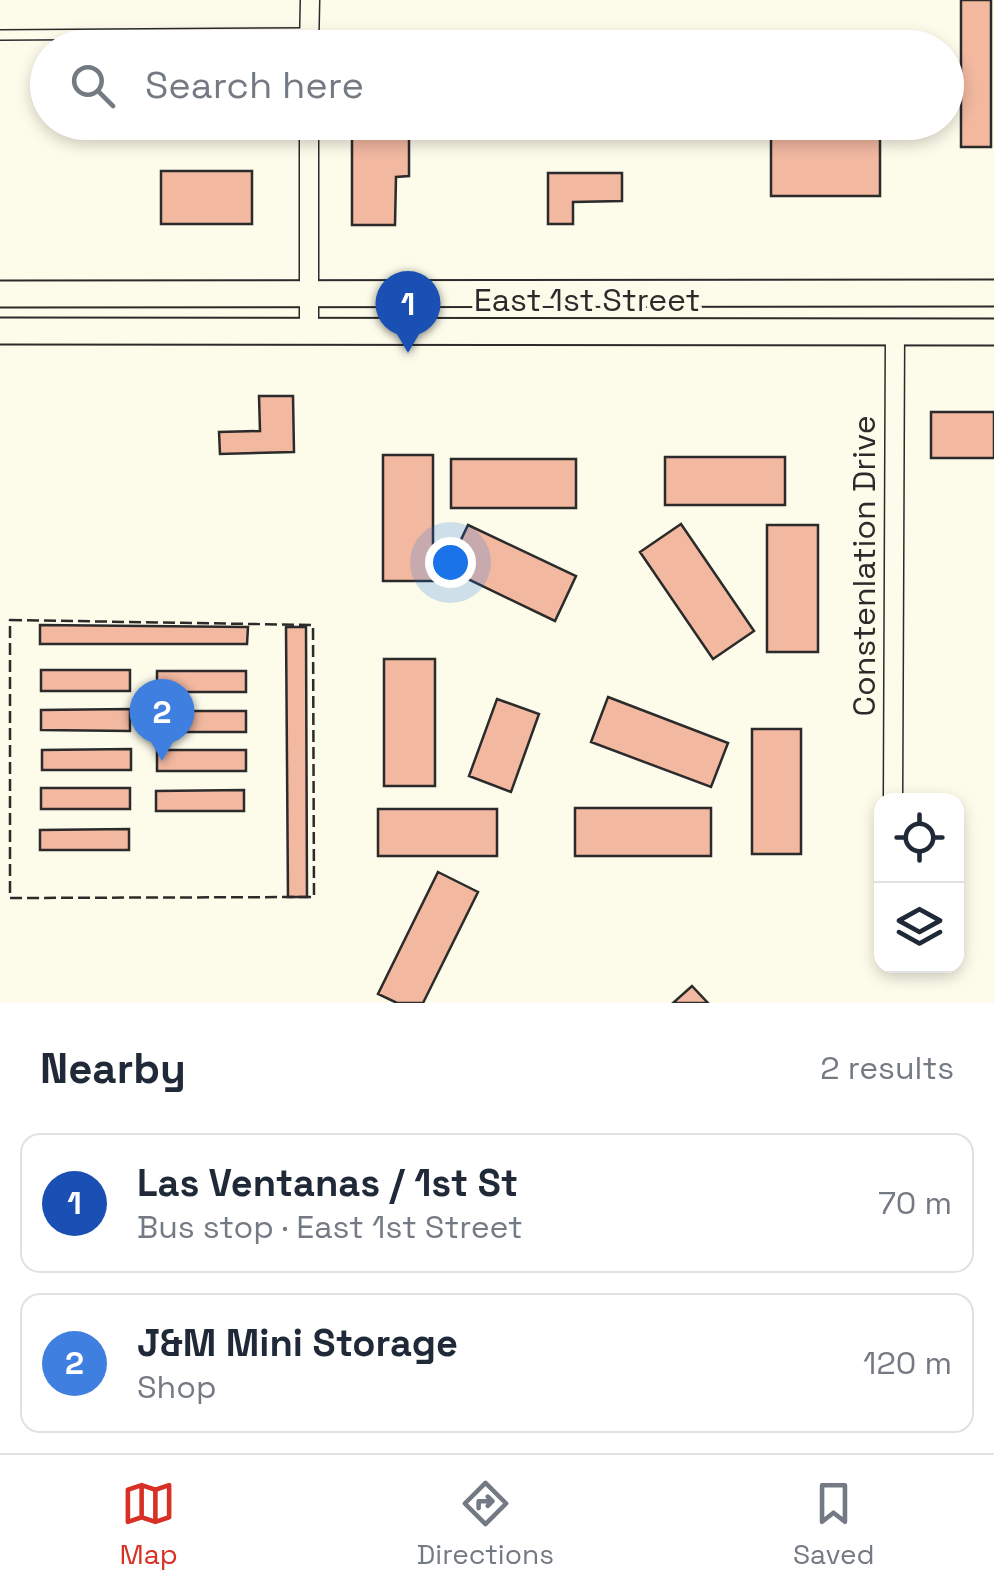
<!DOCTYPE html>
<html lang="en">
<head>
<meta charset="utf-8">
<style>
	body { margin:0; font-family:"Space Grotesk",sans-serif; background:#f6f6f7; color:#1f2937 }
	.controls { position:absolute; right:30px; bottom:30px; display:grid; overflow:hidden; border-radius:20px; box-shadow:0 5px 15px #0003 }
	.controls button { width:90px; height:90px; display:grid; place-items:center; padding:0; border:0; border-bottom:2px solid #e0e1e3; background:#fff; color:#1f2937; font:50px sans-serif }
	.you { position:absolute; left:450px; top:562px; width:35px; height:35px; margin:-25px; border:8px solid #fff; border-radius:50%; background:#1a73e8; box-shadow:0 0 0 15px #1a73e833 }
	.badge { display:grid; place-items:center; width:65px; height:65px; border-radius:50%; background:#d93025; color:#fff; font-size:32px; font-weight:700 }
	.pin { position:absolute; translate:-50% -82px; filter:drop-shadow(0 2px 5px #0008) }
	.pin::after { content:''; position:absolute; top:52px; width:35px; height:30px; background:inherit; clip-path:polygon(0 0,100% 0,50% 100%) }
	.list { margin:0; padding:0; list-style:none }
	h2 { display:flex; justify-content:space-between; align-items:center; height:130px; margin:0; padding:0 40px; font-size:42px }
	h2 small { font-size:32px; font-weight:400; color:#747a83 }
	.list li { display:grid; grid-template-columns:65px 1fr auto; gap:30px; align-items:center; box-sizing:border-box; height:140px; margin:0 20px 20px; padding:0 20px; border:2px solid #e0e1e3; border-radius:20px }
	.list b { display:block; font-size:38px; white-space:nowrap }
	.list p { margin:0; font-size:32px; white-space:nowrap; color:#747a83 }
	.list em { font-size:32px; font-style:normal; color:#747a83 }
	.icon { flex:none; width:55px; height:55px; fill:none; stroke:currentColor; stroke-width:2; stroke-linecap:round; stroke-linejoin:round }
	.map { position:relative; flex:none; width:994px; height:1003px; overflow:hidden }
	.search { position:absolute; background:#fff; box-shadow:0 5px 15px #0003; left:30px; right:30px; top:30px; height:110px; display:flex; align-items:center; gap:25px; box-sizing:border-box; padding:0 35px; border-radius:55px; color:#747a83; font-size:38px }
	.sheet { height:450px; background:#fff }
	nav { display:flex; justify-content:space-around; align-items:center; box-sizing:border-box; height:140px; border-top:2px solid #e0e1e3; background:#fff; font-size:28px; color:#747a83 }
	nav a { display:grid; justify-items:center; gap:5px }
	nav .on { color:#d93025 }
	.map>svg:first-child { display:block }
</style>
</head>
<body>
<div class="map">
<svg width="994" height="1003" viewBox="0 0 994 1003">
	<rect width="100%" height="100%" fill="#fdfbea"/>
	<!-- building -->
	<path fill="#f2b8a0" stroke="#2b2b2b" stroke-width="2.5" d="M961,0H991V147H961Z
		M352,122H409V176L396,177L395,225H352Z
		M771,122H880V196H771Z
		M161,171H252V224H161Z
		M548,173H622V201L573,202V224H548Z
		M259,396H293L294,452L220,454L219,432L260,431Z
		M931,412H994V458H931Z
		M383,455H433V581H383Z
		M665,457H785V505H665Z
		M451,459H576V508H451Z
		M681,524L754,631L713,659L640,552Z
		M468,525L576,576L555,621L447,569Z
		M767,525H818V652H767Z
		M40,625L248,627L247,644H40Z
		M286,627H306L307,897H288Z
		M384,659H435V786H384Z
		M41,670H130V691H41Z
		M157,671H246V692H157Z
		M608,697L728,743L711,787L591,742Z
		M497,699L539,714L511,792L469,776Z
		M130,709V731L41,730V710Z
		M157,711H246V732H157Z
		M752,729H801V854H752Z
		M131,749V770H42V750Z
		M157,750H246V771H157Z
		M41,788H130V809H41Z
		M244,790V811H156V791Z
		M575,808H711V856H575Z
		M378,809H497V856H378Z
		M129,829V850H40V830Z
		M438,872L478,892L423,1003H397L378,994Z
		M692,986L708,1003H673Z"/>
	<g fill="none" stroke-linecap="round" stroke-linejoin="round">
		<defs>
			<path id="service" d="M0,35L309,33"/>
			<path id="minor" d="M309,48L310,0
				M309,332V122
				M893,801L895,332"/>
			<path id="secondary" d="M0,294L994,293
				M0,331L994,332"/>
		</defs>
		<!-- service casing -->
		<use href="#service" stroke="#2b2b2b" stroke-width="12"/>
		<!-- minor casing -->
		<use href="#minor" stroke="#2b2b2b" stroke-width="21"/>
		<!-- secondary casing -->
		<use href="#secondary" stroke="#2b2b2b" stroke-width="29"/>
		<!-- service -->
		<use href="#service" stroke="#fdfbea" stroke-width="9"/>
		<!-- minor -->
		<use href="#minor" stroke="#fdfbea" stroke-width="18"/>
		<!-- secondary -->
		<use href="#secondary" stroke="#fdfbea" stroke-width="25"/>
		<!-- fence -->
		<path stroke="#2b2b2b" stroke-width="2.5" stroke-dasharray="12 5" stroke-linecap="butt" d="M10,620L313,625L314,897L10,898Z"/>
	</g>
	<g text-anchor="middle" stroke-width="8" stroke-linejoin="round" paint-order="stroke">
		<!-- street labels -->
		<g font-size="32" fill="#2b2b2b" stroke="#fdfbea">
			<text x="587" y="311">East 1st Street</text>
			<text transform="translate(864 566) rotate(-90)" y="11">Constenlation Drive</text>
		</g>
	</g>
</svg>
<div class="controls">
<button><svg class="icon" aria-label="locate" viewBox="0 0 24 24"><circle cx="12" cy="12" r="6"/><path d="M12 2v4M12 18v4M2 12h4M18 12h4"/></svg></button>
<button><svg class="icon" aria-label="layers" viewBox="0 0 24 24"><path d="M12 4l9 5-9 5-9-5zM3 14l9 5 9-5"/></svg></button>
</div>
<div class="you"></div>
<div class="pin badge" style="left:408px;top:353px;background:#1a4fb4">1</div>
<div class="pin badge" style="left:162px;top:761px;background:#3f7fe0">2</div>
<div class="search"><svg class="icon" aria-label="search" viewBox="0 0 24 24"><circle cx="10" cy="10" r="6"/><path d="M15 15l6 6"/></svg>Search here</div>
</div>
<section class="sheet">
<h2>Nearby<small>2 results</small></h2>
<ul class="list">
<li><span class="badge" style="background:#1a4fb4">1</span><div><b>Las Ventanas / 1st St</b><p>Bus stop · East 1st Street</p></div><em>70 m</em></li>
<li><span class="badge" style="background:#3f7fe0">2</span><div><b>J&amp;M Mini Storage</b><p>Shop</p></div><em>120 m</em></li>
</ul>
</section>
<nav>
<a class="on"><svg class="icon" aria-label="map" viewBox="0 0 24 24"><path d="M3 6l6-2 6 2 6-2v14l-6 2-6-2-6 2zM9 4v14M15 6v14"/></svg>Map</a>
<a><svg class="icon" aria-label="directions" viewBox="0 0 24 24"><path d="M12 3l9 9-9 9-9-9zM9 14v-3h6M13 9l2 2-2 2"/></svg>Directions</a>
<a><svg class="icon" aria-label="saved" viewBox="0 0 24 24"><path d="M7 4h10v16l-5-4-5 4z"/></svg>Saved</a>
</nav>
</body>
</html>
